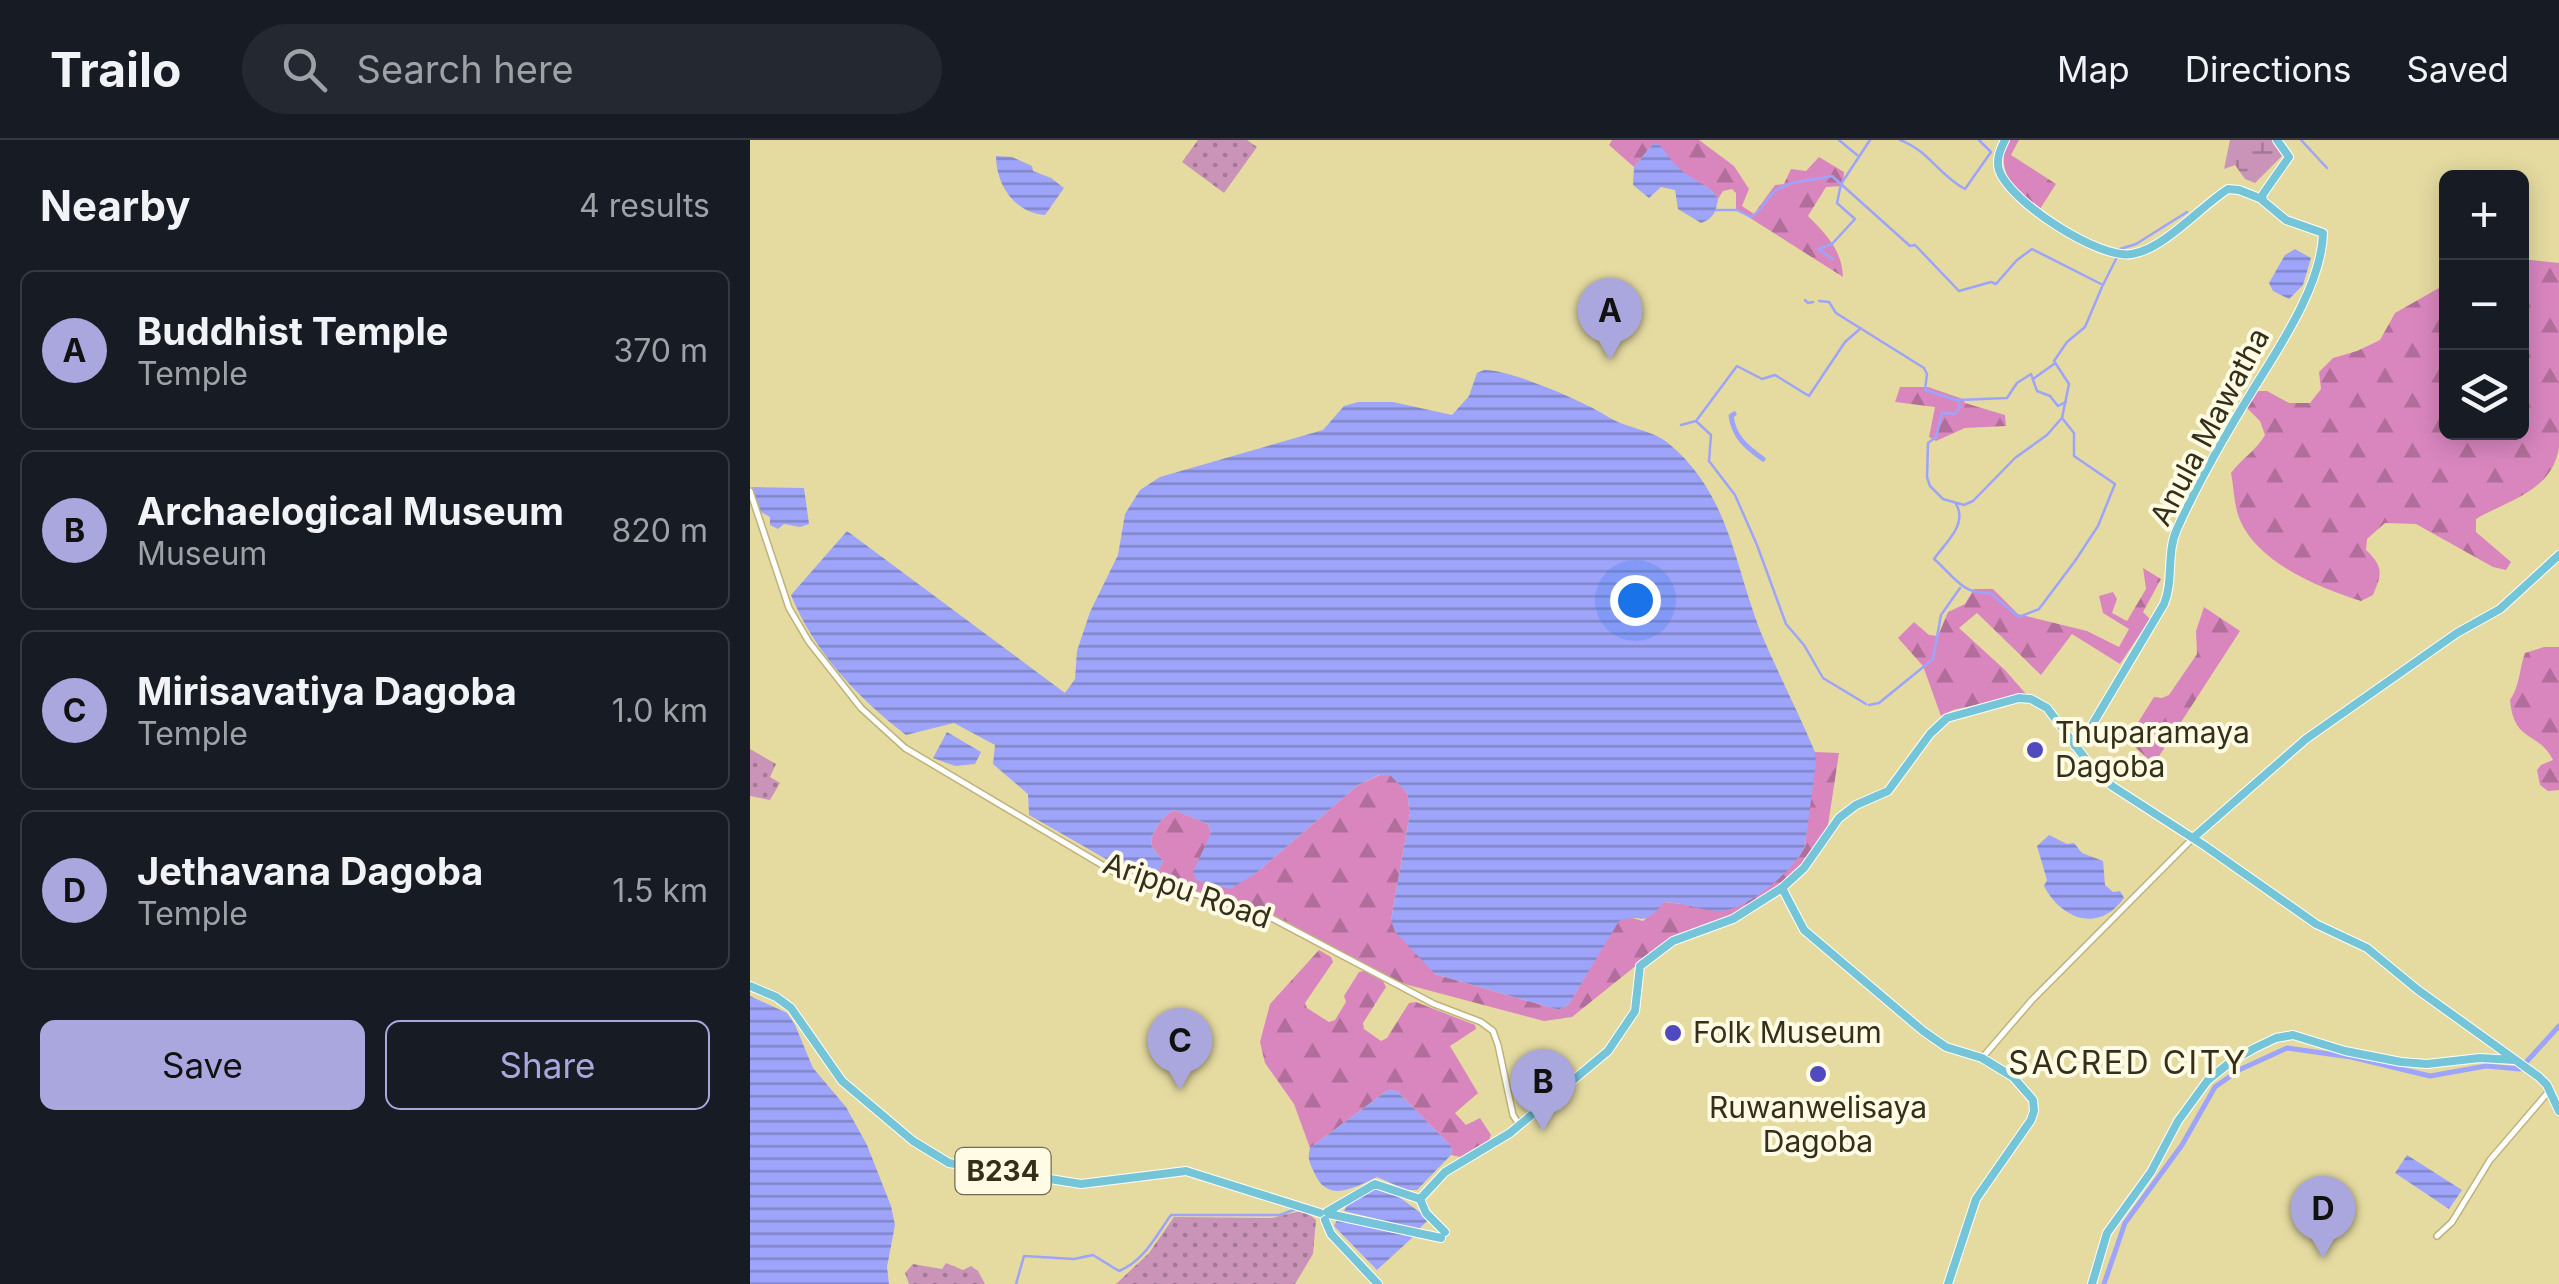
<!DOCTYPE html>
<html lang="en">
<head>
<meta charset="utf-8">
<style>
	body { margin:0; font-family:Inter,sans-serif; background:#242831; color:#f1f3f6 }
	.controls { position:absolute; right:30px; top:30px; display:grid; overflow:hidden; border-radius:15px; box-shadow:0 5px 25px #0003 }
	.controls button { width:90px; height:90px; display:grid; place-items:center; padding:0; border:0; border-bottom:2px solid #363941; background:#171b24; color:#f1f3f6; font:50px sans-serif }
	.you { position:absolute; left:885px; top:460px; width:35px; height:35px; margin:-25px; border:8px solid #fff; border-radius:50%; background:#1a73e8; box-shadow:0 0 0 15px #1a73e833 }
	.badge { display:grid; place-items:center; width:65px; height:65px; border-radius:50%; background:#a9a7de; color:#111; font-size:32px; font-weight:700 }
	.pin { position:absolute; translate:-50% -82px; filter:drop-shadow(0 2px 5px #0008) }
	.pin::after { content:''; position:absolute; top:52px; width:35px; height:30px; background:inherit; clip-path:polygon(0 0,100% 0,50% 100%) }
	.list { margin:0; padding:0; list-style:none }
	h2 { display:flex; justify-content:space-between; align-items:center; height:130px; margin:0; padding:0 40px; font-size:42px }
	h2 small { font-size:32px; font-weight:400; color:#9ea1a6 }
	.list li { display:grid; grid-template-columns:65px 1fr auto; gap:30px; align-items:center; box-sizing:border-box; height:160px; margin:0 20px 20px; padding:0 20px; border:2px solid #363941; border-radius:15px }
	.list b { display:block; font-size:38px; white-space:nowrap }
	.list p { margin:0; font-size:32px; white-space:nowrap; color:#9ea1a6 }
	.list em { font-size:32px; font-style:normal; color:#9ea1a6 }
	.actions { display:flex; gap:20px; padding:30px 40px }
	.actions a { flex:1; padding:22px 0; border:2px solid #a9a7de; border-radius:15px; text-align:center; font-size:35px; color:#a9a7de }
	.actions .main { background:#a9a7de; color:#111 }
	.icon { flex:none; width:55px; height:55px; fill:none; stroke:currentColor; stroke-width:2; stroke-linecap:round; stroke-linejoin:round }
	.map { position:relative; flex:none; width:1809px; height:1144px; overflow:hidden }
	header { display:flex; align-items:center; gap:60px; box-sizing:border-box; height:140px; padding:0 50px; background:#171b24; border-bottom:2px solid #363941 }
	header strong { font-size:48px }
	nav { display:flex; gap:55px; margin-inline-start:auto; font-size:35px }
	.search { width:700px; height:90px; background:#242831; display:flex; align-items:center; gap:25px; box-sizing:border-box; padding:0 35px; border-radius:55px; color:#9ea1a6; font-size:38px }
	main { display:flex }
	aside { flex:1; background:#171b24 }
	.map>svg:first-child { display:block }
</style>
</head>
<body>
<header>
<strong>Trailo</strong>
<div class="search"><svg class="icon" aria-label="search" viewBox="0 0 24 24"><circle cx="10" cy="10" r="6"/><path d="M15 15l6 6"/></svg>Search here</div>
<nav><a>Map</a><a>Directions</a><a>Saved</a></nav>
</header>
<main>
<aside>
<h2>Nearby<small>4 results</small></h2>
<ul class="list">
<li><span class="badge">A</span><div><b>Buddhist Temple</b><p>Temple</p></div><em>370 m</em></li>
<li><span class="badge">B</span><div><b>Archaelogical Museum</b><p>Museum</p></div><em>820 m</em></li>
<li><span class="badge">C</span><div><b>Mirisavatiya Dagoba</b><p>Temple</p></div><em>1.0 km</em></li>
<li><span class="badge">D</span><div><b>Jethavana Dagoba</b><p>Temple</p></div><em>1.5 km</em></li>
</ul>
<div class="actions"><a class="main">Save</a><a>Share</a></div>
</aside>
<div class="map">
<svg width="1809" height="1144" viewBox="0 0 1809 1144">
	<defs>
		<pattern id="forest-firs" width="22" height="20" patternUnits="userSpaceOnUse" patternTransform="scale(2.5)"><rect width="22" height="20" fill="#d986bf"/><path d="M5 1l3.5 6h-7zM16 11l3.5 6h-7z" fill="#b16e9a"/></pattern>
		<pattern id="wetland-marsh" width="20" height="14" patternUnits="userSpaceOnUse" patternTransform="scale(2.5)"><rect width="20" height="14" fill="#ca94b8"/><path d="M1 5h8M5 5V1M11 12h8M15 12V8" fill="none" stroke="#a57995"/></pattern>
		<pattern id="park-dots" width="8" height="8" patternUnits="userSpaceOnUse" patternTransform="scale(2.5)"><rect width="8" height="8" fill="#ca94b8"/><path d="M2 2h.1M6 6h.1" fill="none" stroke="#a57995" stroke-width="1.8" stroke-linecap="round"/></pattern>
		<pattern id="water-rules" width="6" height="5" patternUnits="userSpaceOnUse" patternTransform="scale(2.5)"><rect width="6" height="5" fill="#9da4fa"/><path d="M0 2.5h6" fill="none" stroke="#8186c9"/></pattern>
	</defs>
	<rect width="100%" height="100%" fill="#e5dba1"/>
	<!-- forest -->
	<path fill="url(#forest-firs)" d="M862,0H949L984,26L999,49L992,66L1004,74L1025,45L1034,44L1041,29L1056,31L1069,17L1094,32L1093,46L1076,47L1058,76C1076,94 1092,110 1093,137L986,69V53L982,49L973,51L968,59C959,43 940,41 928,28C918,18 915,11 903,4L884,27L859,5Z
		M1257,0H1269L1261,15L1306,44L1290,69C1264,48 1246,35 1257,0Z
		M1780,120L1809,123V307C1803,351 1758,360 1726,379V392L1761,422L1756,430L1743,427L1666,384L1635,383L1617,399L1616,410C1634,427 1632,434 1623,455L1611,461C1570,448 1508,423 1490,380C1484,367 1484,348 1481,333C1492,318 1506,311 1515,295L1510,281L1496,267L1508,251H1517L1539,263H1560L1571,249L1569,232L1583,218L1607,211L1630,200L1645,173L1696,144V292H1772V122Z
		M1150,247H1178L1213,259L1215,263L1255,275L1256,286L1215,288L1186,301L1179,297L1185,267L1145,262Z
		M1393,428L1411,439L1393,472L1400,479L1370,524L1322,494L1291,535L1227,473L1209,488L1255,530L1276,554L1203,570L1191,576L1173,526L1148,498L1164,482L1179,495L1188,496L1198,472L1215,464L1224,449H1243L1268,474L1337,491L1369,507L1379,489L1353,473L1349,456L1363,452L1367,459L1362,473L1377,481L1396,449Z
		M1454,467L1490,491L1404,624L1377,600L1404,557L1412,558L1419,555L1447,514L1446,491Z
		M1794,507H1809V650L1798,651L1790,645L1787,630L1791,625L1803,620C1788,590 1764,604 1760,560C1770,546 1769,529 1775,513Z
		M1065,612L1089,613L1078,685L1056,719L1027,747L983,776L918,800L822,877L794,881L647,842L510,772L403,743L413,721C412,719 403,709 402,707C398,694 414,675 424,670L458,684L461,693L505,734L608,645L630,635H641L657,653L660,673L641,780L685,834L809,870L819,864L868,781L879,777L893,781L914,762L981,769L1026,741L1055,707Z
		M569,810L581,817L583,822L555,863L557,868L579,882L585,880L596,862L594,856L609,832L614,831L633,841L636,847L613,883L614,889L631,901L637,898L659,863L666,862L725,885L726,889L700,906L728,953L705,973L716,985L730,978L741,995L739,1000L710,1017L701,1015L702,1007L647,951L638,950L560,1008L544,964L515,923L510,902L520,864Z"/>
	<!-- wetland -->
	<path fill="url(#wetland-marsh)" d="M1480,0H1524L1533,15L1505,43L1495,39L1485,25L1474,29Z"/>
	<!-- park -->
	<path fill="url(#park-dots)" d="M448,0H497L507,7L474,53L432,22Z
		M0,609L26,624L20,637L30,643L20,660L0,656Z
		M554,1070L566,1080L563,1114L545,1144H366L399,1113L424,1077L522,1078Z
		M196,1123L213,1130L221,1126L228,1131L235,1144H159L155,1133L163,1124L192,1129Z"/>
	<!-- water -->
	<path fill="url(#water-rules)" d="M903,4H908C917,12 921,22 930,29C942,41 959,43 968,59C966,72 963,79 951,83L928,69L925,50L911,47L899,58L883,45L884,27Z
		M246,16L262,17L282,26L283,31L301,38L314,48L295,75C265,73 246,45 246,16Z
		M1545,109L1561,118L1553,145L1539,159L1523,151L1519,143L1535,115Z
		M734,230C759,229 833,261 855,275C874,288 901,289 918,303C980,354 984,425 1011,493C1028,533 1048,572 1065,612L1066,622L1055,706C1045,730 995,772 969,771C950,771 933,762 914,762C890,791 895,771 869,781L819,864L809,870L685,834L645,792L641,780L660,673L657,653L641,636L629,635L608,645L505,734L480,749L446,740L443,732L461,693L458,684L424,670C414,675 398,694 402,707C403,709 412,719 413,721L406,737L363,723L279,675L278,654L243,624L245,605L204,583L156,595C108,558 64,512 41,455L97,391L315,553L325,539L327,511L340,472L368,415L375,374L390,350L410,337L573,290L594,266L608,262H643L702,275L719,256L727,233Z
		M2,347L54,348L59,384L50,387L34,384L28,389L20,385V377L11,372Z
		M197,592L231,612L225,624L205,626L183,618Z
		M1299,695L1317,704L1324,703L1332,713L1353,721L1355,745L1363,752L1370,751L1374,758C1349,793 1312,780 1294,746L1297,740L1287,706Z
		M0,856L37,873L45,885L63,928L96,967L117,1005L141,1066L145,1085L137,1127L139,1144H0Z
		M638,950L647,951L702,1007L701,1015L667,1050H657L627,1037C604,1048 577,1064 564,1032C560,1023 557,1019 560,1008Z
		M1657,1015L1712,1050L1699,1069L1645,1033Z
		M626,1045L634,1046L679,1079L669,1089L594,1071L598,1064Z
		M587,1080L663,1097L627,1130L584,1086Z"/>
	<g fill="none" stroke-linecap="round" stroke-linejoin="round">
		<!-- stream -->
		<path stroke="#9da4fa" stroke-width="2.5" d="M1089,0L1107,15
			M1150,0C1178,10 1190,36 1215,49L1241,12L1229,0
			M1551,0L1577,28
			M966,70H987L1001,77C1015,69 1016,55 1028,49C1046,39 1063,41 1082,36L1160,106L1165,105L1209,151L1241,142L1246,144L1267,120L1282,109L1353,145L1367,117
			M1370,109L1386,104L1437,72
			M1083,119L1068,109L1082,104L1105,79L1087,63L1091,44L1120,0
			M1055,160L1058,163L1063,162
			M1069,161L1079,162L1086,173L1174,228L1177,234L1175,250L1206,260
			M1283,239L1304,224
			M1311,279L1297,295L1265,318L1223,361L1214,365L1193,359L1180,346L1177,337L1178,303L1186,297L1192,273L1205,274L1210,267L1208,260L1257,258L1267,243L1281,234L1287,251L1300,256L1308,266L1316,262
			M946,281L961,295L959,321L985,355L1007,405L1036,484L1054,505L1073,538L1116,564
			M931,285L946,281L987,226L1012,239L1025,235L1059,256L1095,202L1111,188
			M1206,364C1218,384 1196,402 1184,419C1205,437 1211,454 1240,453L1269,477L1289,469L1325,421L1348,386L1365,344L1324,316V293L1312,278L1319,244L1304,221L1317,202L1335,187L1352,147
			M1119,565L1129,563L1183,519L1191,475L1210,448
			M266,1144L274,1116L324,1119L343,1115L369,1131C394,1121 406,1096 421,1075H530L546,1069"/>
		<!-- canal -->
		<path stroke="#9da4fa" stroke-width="5" d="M984,274L981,276C984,297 996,307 1013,319
			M1354,1144L1375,1083L1432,1005L1465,947L1489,930L1537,908L1601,917L1680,936L1736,926L1770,929L1809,886"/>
		<defs>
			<path id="minor" d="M0,351L39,468L59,502L111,568L155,608L364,732L510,772L684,864L731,882L743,891L748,905L763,975L770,986
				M1232,918L1282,860L1443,698
				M1687,1096L1702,1082L1740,1020L1800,950"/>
			<path id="major" d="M1255,0C1250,10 1246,19 1249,30C1259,61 1349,120 1382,114C1414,109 1450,67 1478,49L1489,50L1512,59
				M1325,606L1339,590L1414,464C1424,440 1416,413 1427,389C1448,342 1474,297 1501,253C1528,209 1572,145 1573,93L1536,80L1512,60L1513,54L1539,17L1527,0
				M1443,698L1556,599L1707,493L1750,469L1809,415
				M1032,748L1054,790L1173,891L1196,907L1232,918L1263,937L1283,960L1284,971L1281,980L1226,1059L1198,1144
				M0,846L26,857L41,868L92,941L163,1001L199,1023L331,1044L436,1031L570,1073
				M670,1059L676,1073L695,1092
				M577,1072L625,1044L670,1059L695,1032L760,993L858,911L885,871L890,826L923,801L983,779L1032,748L1054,728L1089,678L1106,665L1138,651L1180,594L1197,578L1269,558L1281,559L1297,568L1340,625L1362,646L1455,706L1566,784L1617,808L1668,850L1789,937L1797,945L1809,971
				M579,1074L691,1098
				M575,1080L581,1094L628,1144
				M1342,1144L1357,1093L1401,1032L1428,981L1458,940L1482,921L1505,908L1526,898L1543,895L1595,911L1651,922L1677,924L1730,918L1764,920"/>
		</defs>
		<!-- minor casing -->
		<use href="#minor" stroke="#bdb37a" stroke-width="8"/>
		<!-- major casing -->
		<use href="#major" stroke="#fff" stroke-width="10"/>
		<!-- minor -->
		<use href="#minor" stroke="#fff" stroke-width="5"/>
		<!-- major -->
		<use href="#major" stroke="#74c5d8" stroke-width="8"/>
	</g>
	<!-- markers -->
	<g fill="#504ac1" stroke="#fffbe4" stroke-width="4">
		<circle cx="1285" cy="610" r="10"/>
		<circle cx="923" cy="893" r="10"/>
		<circle cx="1068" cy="934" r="10"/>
	</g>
	<g text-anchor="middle" stroke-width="8" stroke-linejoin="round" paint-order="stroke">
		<!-- shield labels -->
		<rect fill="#fffbe4" stroke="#706c55" stroke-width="2.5" x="205.5" y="1008" width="95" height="46" rx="8"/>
		<g font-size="28" font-weight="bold" fill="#332f18">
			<text x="253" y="1041">B234</text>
		</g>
		<!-- street labels -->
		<g font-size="30" fill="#332f18" stroke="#fffbe4">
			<text transform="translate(1460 287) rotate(-62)" y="10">Anula Mawatha</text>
			<text transform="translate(437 751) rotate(19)" y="10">Arippu Road</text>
		</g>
		<!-- poi labels -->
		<g font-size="30" fill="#332f18" stroke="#fffbe4" text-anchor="start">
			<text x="1305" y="603">Thuparamaya<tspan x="1305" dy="34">Dagoba</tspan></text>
			<text x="943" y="903">Folk Museum</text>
			<text x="1068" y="978" text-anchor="middle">Ruwanwelisaya<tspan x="1068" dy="34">Dagoba</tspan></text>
		</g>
		<!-- neighbourhood labels -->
		<g font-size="32" letter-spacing="2.5" fill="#332f18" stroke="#fffbe4">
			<text x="1378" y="934">SACRED CITY</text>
		</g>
	</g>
</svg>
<div class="controls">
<button>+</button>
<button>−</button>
<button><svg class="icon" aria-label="layers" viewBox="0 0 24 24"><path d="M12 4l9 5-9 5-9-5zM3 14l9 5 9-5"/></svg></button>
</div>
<div class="you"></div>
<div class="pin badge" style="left:860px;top:220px">A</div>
<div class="pin badge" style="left:793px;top:991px">B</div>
<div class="pin badge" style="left:430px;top:950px">C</div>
<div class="pin badge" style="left:1573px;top:1118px">D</div>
</div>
</main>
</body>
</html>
